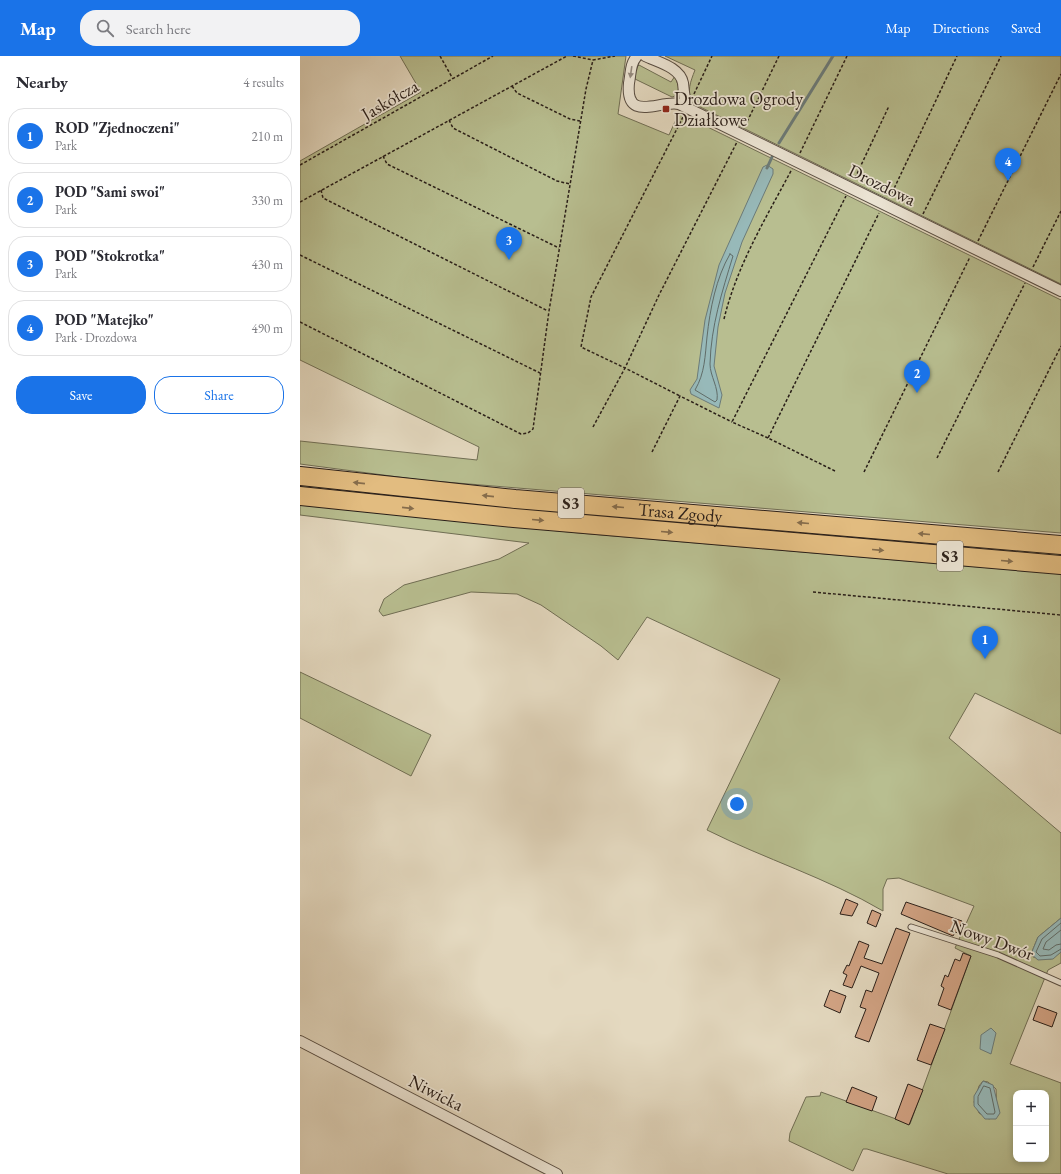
<!DOCTYPE html>
<html lang="en">
<head>
<meta charset="utf-8">
<style>
	body { margin:0; font-family:"EB Garamond",serif; background:#f2f2f3; color:#2b2b33 }
	.controls { position:absolute; right:12px; bottom:12px; display:grid; overflow:hidden; border-radius:8px; box-shadow:0 2px 6px #0003 }
	.controls button { width:36px; height:36px; display:grid; place-items:center; padding:0; border:0; border-bottom:1px solid #e1e1e2; background:#fff; color:#2b2b33; font:20px sans-serif }
	.you { position:absolute; left:437px; top:748px; width:14px; height:14px; margin:-10px; border:3px solid #fff; border-radius:50%; background:#1a73e8; box-shadow:0 0 0 6px #1a73e833 }
	.badge { display:grid; place-items:center; width:26px; height:26px; border-radius:50%; background:#1a73e8; color:#fff; font-size:13px; font-weight:700 }
	.pin { position:absolute; translate:-50% -33px; filter:drop-shadow(0 1px 2px #0008) }
	.pin::after { content:''; position:absolute; top:21px; width:14px; height:12px; background:inherit; clip-path:polygon(0 0,100% 0,50% 100%) }
	.list { margin:0; padding:0; list-style:none }
	h2 { display:flex; justify-content:space-between; align-items:center; height:52px; margin:0; padding:0 16px; font-size:17px }
	h2 small { font-size:13px; font-weight:400; color:#7c7c81 }
	.list li { display:grid; grid-template-columns:26px 1fr auto; gap:12px; align-items:center; box-sizing:border-box; height:56px; margin:0 8px 8px; padding:0 8px; border:1px solid #e1e1e2; border-radius:16px }
	.list b { display:block; font-size:15px; white-space:nowrap }
	.list p { margin:0; font-size:13px; white-space:nowrap; color:#7c7c81 }
	.list em { font-size:13px; font-style:normal; color:#7c7c81 }
	.actions { display:flex; gap:8px; padding:12px 16px }
	.actions a { flex:1; padding:9px 0; border:1px solid #1a73e8; border-radius:16px; text-align:center; font-size:14px; color:#1a73e8 }
	.actions .main { background:#1a73e8; color:#fff }
	.icon { flex:none; width:22px; height:22px; fill:none; stroke:currentColor; stroke-width:2; stroke-linecap:round; stroke-linejoin:round }
	.map { position:relative; flex:none; width:761px; height:1118px; overflow:hidden }
	header { display:flex; align-items:center; gap:24px; box-sizing:border-box; height:56px; padding:0 20px; background:#1a73e8; color:#fff }
	header strong { font-size:19px }
	nav { display:flex; gap:22px; margin-inline-start:auto; font-size:14px }
	.search { width:280px; height:36px; background:#f2f2f3; display:flex; align-items:center; gap:10px; box-sizing:border-box; padding:0 14px; border-radius:16px; color:#7c7c81; font-size:15px }
	main { display:flex }
	aside { flex:1; background:#fff }
	.map>svg:first-child { display:block }
</style>
</head>
<body>
<header>
<strong>Map</strong>
<div class="search"><svg class="icon" aria-label="search" viewBox="0 0 24 24"><circle cx="10" cy="10" r="6"/><path d="M15 15l6 6"/></svg>Search here</div>
<nav><a>Map</a><a>Directions</a><a>Saved</a></nav>
</header>
<main>
<aside>
<h2>Nearby<small>4 results</small></h2>
<ul class="list">
<li><span class="badge">1</span><div><b>ROD &quot;Zjednoczeni&quot;</b><p>Park</p></div><em>210 m</em></li>
<li><span class="badge">2</span><div><b>POD &quot;Sami swoi&quot;</b><p>Park</p></div><em>330 m</em></li>
<li><span class="badge">3</span><div><b>POD &quot;Stokrotka&quot;</b><p>Park</p></div><em>430 m</em></li>
<li><span class="badge">4</span><div><b>POD &quot;Matejko&quot;</b><p>Park · Drozdowa</p></div><em>490 m</em></li>
</ul>
<div class="actions"><a class="main">Save</a><a>Share</a></div>
</aside>
<div class="map">
<svg width="761" height="1118" viewBox="0 0 761 1118">
	<rect width="100%" height="100%" fill="#e4d9c0"/>
	<filter id="stains"><feTurbulence type="fractalNoise" baseFrequency=".005" numOctaves="4"/><feColorMatrix values="0 0 0 0 .2 0 0 0 0 .09 0 0 0 0 .02 0 0 0 .5 -.17"/></filter>
	<radialGradient id="worn" r=".72"><stop offset=".6" stop-color="#630" stop-opacity="0"/><stop offset="1" stop-color="#630" stop-opacity=".3"/></radialGradient>
	<!-- green -->
	<path fill="#b8be90" stroke="#706e54" fill-rule="evenodd" d="M100,0H326L318,58L369,79L379,57L761,244V477L121,424L0,408V385L177,404L179,391L0,304V105L121,36Z
		M365,0H761V228L392,47C387,34 390,27 395,14Z
		M339,9L371,26L375,20L379,32L375,40L372,41L335,23L336,12Z
		M0,426L761,495V504L0,435Z
		M0,449L279,477L761,518V678L675,637L649,682L761,777V862L738,881L731,898L733,901L751,903L761,896V907L748,914L710,1008L761,1027V1118H648L567,1093H563L553,1115L489,1085L490,1077L506,1041L520,1040L521,1036L610,1068L671,900L655,892L674,850L599,822L587,823L583,833V855C527,822 465,803 407,774L480,623L347,561L318,604L301,590L241,549L217,538L171,536L83,560L79,555L84,543L104,529L199,503L229,487L0,459ZM683,1025L688,1026L696,1033L697,1060L689,1063L679,1057L674,1046L679,1030ZM716,1037H746V1103H716Z
		M0,616L131,679L111,720L0,662Z"/>
	<!-- water -->
	<path fill="#97b9b9" stroke="#6b7b79" d="M467,109L473,113V118L442,186L425,237L418,271L414,310L422,339L419,352L391,338L390,334L397,323L405,264L419,209L463,111Z
		M761,862V896L753,903L738,904L731,898L738,881Z
		M691,972L696,977L691,998L680,993L681,979Z
		M683,1025L693,1029L700,1057L696,1063H685L674,1050V1040Z"/>
	<g fill="none" stroke-linecap="round" stroke-linejoin="round">
		<!-- shore -->
		<path stroke="#606c68" stroke-width="1" d="M430,198L433,200C422,236 411,270 410,308C410,320 419,332 417,344L415,346L395,334C405,317 405,300 407,281C410,253 416,222 430,198Z
			M761,867L742,883L736,896L740,900L751,899L761,893
			M761,874L746,886L743,893L749,894L756,889L761,888
			M684,1030L690,1032L695,1056L694,1058H687L678,1048V1041Z"/>
		<!-- stream -->
		<path stroke="#6b7b79" stroke-width="3" d="M479,87L533,0
			M467,112L472,101"/>
	</g>
	<!-- building -->
	<path fill="#d2a384" stroke="#291e18" d="M546,843L558,848L552,860L540,858Z
		M606,846L662,865L658,877L655,876L653,880L601,858Z
		M572,854L581,858L576,871L567,867Z
		M596,872L610,877L569,986L555,981L566,953L560,951L566,934L572,936L579,917L561,910L552,932L543,929L547,919L543,917L547,909L549,910L559,885L569,889L564,902L582,908Z
		M663,897L671,900L651,954L638,949L644,932L641,930L645,919L648,921L655,903L660,905Z
		M530,934L546,940L540,957L524,950Z
		M738,950L757,957L752,971L733,964Z
		M630,968L645,973L631,1009L617,1004Z
		M608,1028L623,1034L609,1069L595,1063Z
		M552,1031L577,1041L572,1055L546,1046Z"/>
	<g fill="none" stroke-linecap="round" stroke-linejoin="round">
		<defs>
			<path id="service" d="M611,871L698,899L761,927"/>
			<path id="minor" d="M337,0C330,8 331,17 329,27C325,67 359,44 379,48L761,235
				M345,0C357,6 380,11 383,27C384,36 384,43 388,52
				M0,985L257,1118"/>
			<g id="motorway">
				<path id="s1" d="M0,420L215,443L761,489"/>
				<path d="M0,440L214,462L761,509"/>
			</g>
		</defs>
		<!-- service casing -->
		<use href="#service" stroke="#584d42" stroke-width="7"/>
		<!-- minor casing -->
		<use href="#minor" stroke="#584d42" stroke-width="12"/>
		<!-- motorway casing -->
		<use href="#motorway" stroke="#291e18" stroke-width="20"/>
		<!-- path -->
		<path stroke="#291e18" stroke-width="1.5" stroke-dasharray="3 2" stroke-linecap="butt" d="M140,0L153,23
			M273,0L293,4
			M212,30L217,37L270,63L280,65
			M394,38L412,0
			M383,61L291,241L281,291L325,312L359,239L437,86
			M149,64L153,72L257,125L270,128
			M445,70L479,0
			M500,97L547,0
			M83,100L87,108L259,192
			M0,109L193,0
			M555,122L589,50
			M21,134L23,142L248,255
			M590,141L657,0
			M0,146L267,0
			M623,158L701,0
			M678,185L761,18
			M0,199L240,317
			M733,211L761,155
			M424,263C437,209 466,162 492,113
			M0,266L221,378L228,377L233,373L249,255L286,33L293,4L315,0
			M293,371L325,312L380,340
			M468,382L432,366L546,140
			M352,396L380,340L432,366
			M637,402L725,227
			M535,415L468,382L579,157
			M564,416L670,201
			M698,416L761,290
			M513,536L761,559"/>
		<!-- service -->
		<use href="#service" stroke="#ede6d6" stroke-width="5"/>
		<!-- minor -->
		<use href="#minor" stroke="#ede6d6" stroke-width="10"/>
		<!-- motorway -->
		<use href="#motorway" stroke="#e2bc80" stroke-width="18"/>
	</g>
	<!-- one-way arrows -->
	<defs><path id="oneway-solid" d="M-6-.8H1V-3.2L6.5 0L1 3.2V.8H-6Z"/></defs>
	<use fill="#958c80" href="#oneway-solid" transform="translate(331 16) rotate(98)"/>
	<g fill="#866d4c">
		<use href="#oneway-solid" transform="translate(59 427) rotate(-174)"/>
		<use href="#oneway-solid" transform="translate(188 440) rotate(-174)"/>
		<use href="#oneway-solid" transform="translate(318 451) rotate(-175)"/>
		<use href="#oneway-solid" transform="translate(108 452) rotate(6)"/>
		<use href="#oneway-solid" transform="translate(238 464) rotate(5)"/>
		<use href="#oneway-solid" transform="translate(503 467) rotate(-175)"/>
		<use href="#oneway-solid" transform="translate(367 476) rotate(5)"/>
		<use href="#oneway-solid" transform="translate(624 478) rotate(-175)"/>
		<use href="#oneway-solid" transform="translate(578 494) rotate(5)"/>
		<use href="#oneway-solid" transform="translate(707 505) rotate(5)"/>
	</g>
	<!-- markers -->
	<rect fill="#8f2418" stroke="#ede6d6" stroke-width="1.5" x="362" y="49" width="8" height="8" rx="2"/>
	<g text-anchor="middle" stroke-width="3.5" stroke-linejoin="round" paint-order="stroke">
		<!-- shield labels -->
		<g fill="#ede6d6" stroke="#645a51" stroke-width="1">
			<rect x="258" y="432" width="26" height="30" rx="3"/>
			<rect x="637" y="485" width="26" height="30" rx="3"/>
		</g>
		<g font-size="17" font-weight="bold" fill="#291e18">
			<text x="271" y="453">S3</text>
			<text x="650" y="506">S3</text>
		</g>
		<!-- poi labels -->
		<g font-size="18" fill="#291e18" stroke="#ede6d6" text-anchor="start">
			<text x="374" y="49">Drozdowa Ogrody<tspan x="374" dy="21">Działkowe</tspan></text>
		</g>
		<!-- street labels -->
		<g font-size="18" fill="#291e18" stroke="#ede6d6">
			<text transform="translate(90 44) rotate(-30)" y="6">Jaskółcza</text>
			<text transform="translate(582 129) rotate(26)" y="6">Drozdowa</text>
			<text dy="6" stroke="none"><textPath href="#s1" startOffset="382">Trasa Zgody</textPath></text>
			<text transform="translate(692 884) rotate(20)" y="6">Nowy Dwór</text>
			<text transform="translate(136 1037) rotate(27)" y="6">Niwicka</text>
		</g>
	</g>
	<rect width="100%" height="100%" filter="url(#stains)"/>
	<rect width="100%" height="100%" fill="url(#worn)"/>
</svg>
<div class="controls">
<button>+</button>
<button>−</button>
</div>
<div class="you"></div>
<div class="pin badge" style="left:685px;top:603px">1</div>
<div class="pin badge" style="left:617px;top:337px">2</div>
<div class="pin badge" style="left:209px;top:204px">3</div>
<div class="pin badge" style="left:708px;top:125px">4</div>
</div>
</main>
</body>
</html>
